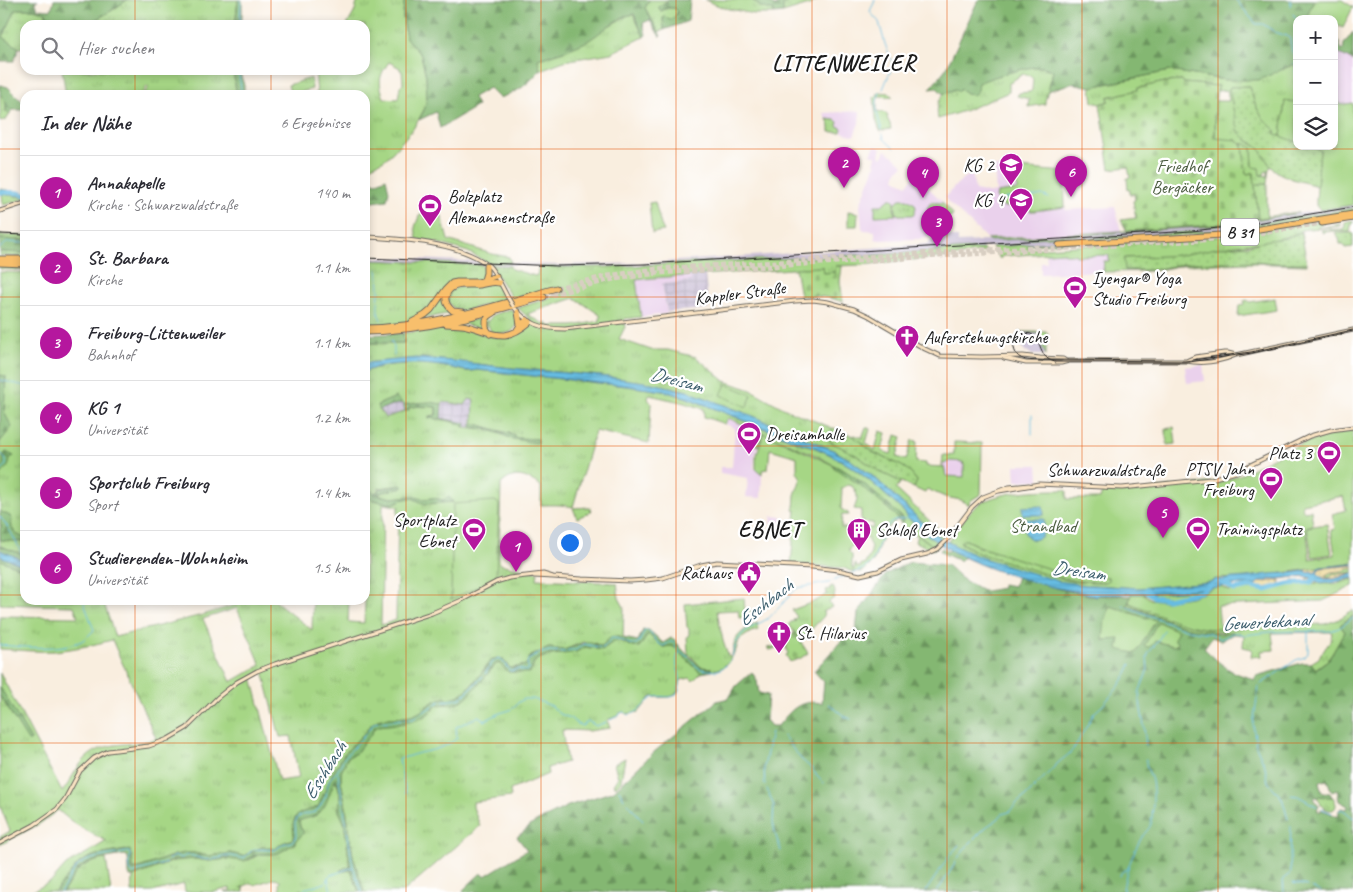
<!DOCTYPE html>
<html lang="de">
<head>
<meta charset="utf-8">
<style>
	body { margin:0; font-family:Caveat,sans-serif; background:#f7f7f7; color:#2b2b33 }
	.controls { position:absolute; right:15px; top:15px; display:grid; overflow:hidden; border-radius:10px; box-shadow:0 2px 8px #0003 }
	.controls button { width:45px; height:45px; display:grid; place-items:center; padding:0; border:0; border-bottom:1px solid #e1e1e2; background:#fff; color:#2b2b33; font:25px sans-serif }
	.you { position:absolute; left:569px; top:542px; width:18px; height:18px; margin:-12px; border:4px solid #fff; border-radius:50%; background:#1a73e8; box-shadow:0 0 0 8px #1a73e833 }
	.badge { display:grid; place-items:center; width:32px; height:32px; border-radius:50%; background:#b5179e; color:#fff; font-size:16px; font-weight:700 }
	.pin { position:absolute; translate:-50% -41px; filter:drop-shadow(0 1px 2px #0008) }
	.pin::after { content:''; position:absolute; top:26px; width:18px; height:15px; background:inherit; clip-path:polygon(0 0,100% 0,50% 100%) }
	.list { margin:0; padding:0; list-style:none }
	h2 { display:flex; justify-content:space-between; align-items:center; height:65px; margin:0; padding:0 20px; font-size:21px }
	h2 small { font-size:16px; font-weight:400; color:#7c7c81 }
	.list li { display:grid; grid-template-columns:32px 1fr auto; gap:15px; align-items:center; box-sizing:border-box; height:75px; padding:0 20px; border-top:1px solid #e1e1e2 }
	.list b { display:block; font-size:19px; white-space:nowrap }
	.list p { margin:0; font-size:16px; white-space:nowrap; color:#7c7c81 }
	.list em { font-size:16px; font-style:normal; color:#7c7c81 }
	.icon { flex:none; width:28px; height:28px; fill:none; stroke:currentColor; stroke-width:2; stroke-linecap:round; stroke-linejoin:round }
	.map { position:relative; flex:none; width:1353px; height:892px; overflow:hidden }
	.search { position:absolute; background:#fff; box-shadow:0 2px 8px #0003; left:20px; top:20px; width:350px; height:55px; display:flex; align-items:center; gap:12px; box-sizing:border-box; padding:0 18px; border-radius:15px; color:#7c7c81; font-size:19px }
	.panel { position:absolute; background:#fff; box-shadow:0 2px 8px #0003; left:20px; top:90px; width:350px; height:515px; border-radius:15px }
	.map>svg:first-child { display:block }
</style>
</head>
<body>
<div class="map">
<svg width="1353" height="892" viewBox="0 0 1353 892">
	<defs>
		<pattern id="industrial-grid" width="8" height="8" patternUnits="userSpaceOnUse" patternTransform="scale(1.25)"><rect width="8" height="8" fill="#cabfd6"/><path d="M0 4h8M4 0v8" fill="none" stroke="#ada4b7"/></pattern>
		<pattern id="grass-tufts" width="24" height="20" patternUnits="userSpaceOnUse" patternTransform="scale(1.25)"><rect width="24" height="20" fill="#a6d685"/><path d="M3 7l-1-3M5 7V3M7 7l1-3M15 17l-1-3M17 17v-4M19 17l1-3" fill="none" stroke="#8eb772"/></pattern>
		<pattern id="forest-firs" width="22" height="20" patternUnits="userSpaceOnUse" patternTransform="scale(1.25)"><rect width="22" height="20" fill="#84b772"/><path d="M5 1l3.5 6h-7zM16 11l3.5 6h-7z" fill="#6b945d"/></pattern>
		<pattern id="wetland-marsh" width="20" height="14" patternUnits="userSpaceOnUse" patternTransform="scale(1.25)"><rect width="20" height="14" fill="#a6d685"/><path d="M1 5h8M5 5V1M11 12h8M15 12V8" fill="none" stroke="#8eb772"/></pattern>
		<pattern id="sand-dots" width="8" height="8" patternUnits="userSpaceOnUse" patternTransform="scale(1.25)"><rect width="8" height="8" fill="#eeda9e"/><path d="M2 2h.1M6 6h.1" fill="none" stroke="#ccba88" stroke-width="1.8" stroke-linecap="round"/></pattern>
		<pattern id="cemetery-stones" width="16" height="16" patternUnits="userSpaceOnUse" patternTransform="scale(1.25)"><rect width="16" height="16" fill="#a6d685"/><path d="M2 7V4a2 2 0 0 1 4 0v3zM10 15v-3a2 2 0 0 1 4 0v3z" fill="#8eb772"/></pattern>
		<pattern id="garden-dots" width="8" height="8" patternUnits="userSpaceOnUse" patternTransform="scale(1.25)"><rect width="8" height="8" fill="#a6d685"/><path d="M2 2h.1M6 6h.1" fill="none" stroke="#8eb772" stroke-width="1.8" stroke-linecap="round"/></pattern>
		<pattern id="water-rules" width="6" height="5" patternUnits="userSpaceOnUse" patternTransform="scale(1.25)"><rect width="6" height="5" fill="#66bce2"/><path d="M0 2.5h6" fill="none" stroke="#58a1c1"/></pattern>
	</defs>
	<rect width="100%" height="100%" fill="#fff"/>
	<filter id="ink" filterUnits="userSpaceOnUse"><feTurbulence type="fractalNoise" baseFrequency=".02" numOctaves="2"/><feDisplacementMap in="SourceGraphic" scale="10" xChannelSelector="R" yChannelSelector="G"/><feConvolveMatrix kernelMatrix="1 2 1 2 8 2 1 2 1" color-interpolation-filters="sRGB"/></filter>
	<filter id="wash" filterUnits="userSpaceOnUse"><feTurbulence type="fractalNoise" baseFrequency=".0096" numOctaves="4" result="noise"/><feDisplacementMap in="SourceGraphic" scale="20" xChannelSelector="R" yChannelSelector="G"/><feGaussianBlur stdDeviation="1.12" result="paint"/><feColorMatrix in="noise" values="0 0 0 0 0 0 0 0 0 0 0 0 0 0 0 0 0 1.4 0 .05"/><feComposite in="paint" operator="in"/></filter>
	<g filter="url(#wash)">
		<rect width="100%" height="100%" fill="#f9eedf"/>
		<!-- built -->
		<path fill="#ead1ec" d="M1340,53L1353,61V103L1339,106L1338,89L1336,78H1334V54Z
			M860,111L859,123L854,136L841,132H830V127L824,113Z
			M875,146L881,148L879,156L883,157L886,150L904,165L897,171L895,179L907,185L915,175L944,203L953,214L952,217H947L931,231L930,237L921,238L920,239L880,240L875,239V231L864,230L862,228L860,205L875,166L877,165L874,164L876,156L871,154Z
			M994,167H1005L1018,168L1016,175L1017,190L996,199L1004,206H1021L1029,204L1047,210L1065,207L1066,210L1115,207L1121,231L987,239L948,202L945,197L958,183L972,173L975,190L991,193L996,192Z
			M1064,252L1076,254V256L1109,255V261H1104L1103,271L1041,274V262H1047L1046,253Z
			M691,276V281L662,284L667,314L641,317L636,280Z
			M1203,365L1205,381L1187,383L1185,367Z
			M727,418L745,426V432L746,438L758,446L755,456L754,468L762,474L761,498L746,497L748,478L720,473V467H732L735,428L725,424Z
			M950,461L963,462L964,465V478L946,476L942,465Z
			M1015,465H1038L1039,480L1016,481Z
			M772,516L782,517V524L779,527L773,526L771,525Z"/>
		<!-- industrial -->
		<path fill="url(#industrial-grid)" d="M705,275L709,309L667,312L662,284L691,281V276Z
			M469,399L474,400L472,427H465L441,418L443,402L465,405Z
			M402,403L405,411L384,418L379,410L389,406Z"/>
		<!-- railway -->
		<path fill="#cabfd6" d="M1353,205V208L1218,230L1097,238L1101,240L1059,242L983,247V249L863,256L859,255L575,267L365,260V257L558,265L646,263L929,244L930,240L946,238V237H958V242L988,241L1219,226Z
			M1022,332L1039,334L1045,355H1032L1027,351L1026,352L1017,341L1016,335Z"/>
		<!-- grass -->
		<path fill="url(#grass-tufts)" stroke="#617950" fill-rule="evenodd" d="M127,0H238L235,25H86L111,11Z
			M358,0H404L403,17L406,38L421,55L426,76L427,99L424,110L413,129L393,152L384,160L365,169V95H317L315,70H365V25H347L354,13ZM389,62L400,68V70L402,71L403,84L400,86L398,99L384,98C378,81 379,76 389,62Z
			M649,0H669L662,4L661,11L668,8H675L677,11L675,18L669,20L665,16L663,18L664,30L659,32L645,8Z
			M705,0H752L761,7L774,11V14H754L724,8Z
			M790,0H818L809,5L783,13L782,5Z
			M16,9H33L46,12V25H25V47L19,48L3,37Z
			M633,14L644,37L611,53L564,61L540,70L537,59L567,50L626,16Z
			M1295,64L1297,70V102L1285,101L1281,137L1275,134V130C1259,117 1255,107 1250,86L1230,87L1229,89L1239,130L1247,140L1261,149L1267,160V161L1271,166L1269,169L1268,176V171L1265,172L1264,175H1260L1253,168L1252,148L1246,144H1241L1215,138V101H1229L1227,90L1218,91V86L1183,83V81L1165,82L1138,88V90L1108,97L1109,101L1100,104L1093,102L1091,87L1170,71L1225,80L1283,69Z
			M1030,67H1042L1053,71L1045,101V104L1028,107L1029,99L1017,96L1019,93L1030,92L1032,90L1033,79L1030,76L1023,74L1009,83V92L964,111L938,119C935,101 942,89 961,89L966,93L977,92L978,83L989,78Z
			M62,70H233L236,91V95H144L149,86L146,87L142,95H66Z
			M311,78L312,89L301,92V95H291L288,85Z
			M827,119L835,120L838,122L837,126L842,128L841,132H830V127Z
			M2,194L25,197V199L3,205Z
			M890,199H893L895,201L894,208L896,215L875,216V205H882Z
			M900,199H907L915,204L916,208L913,215H899L897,214C895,209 894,202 900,199Z
			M931,202L943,203L953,214L952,217H947L931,231L923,228L921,222L923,216L931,217L932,211L927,209Z
			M1353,208V212L1235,231L1151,238V236L1028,245V249L1213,237L1321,221L1322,225L1318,226V228L1340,224V226C1327,228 1314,228 1301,230V232C1276,242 1249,243 1222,247C1209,249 1197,253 1184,255C1165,258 1145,257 1126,258L1125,270H1152L1188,263L1249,261L1275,263H1307V265L1272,264L1256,263L1184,265L1154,271L1103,272L1104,261H1109V255L1076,256L1075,254H1065L1064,252L1003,256L1000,259L992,247L1096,238L1218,230Z
			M1298,212L1299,213L1219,226L988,241L987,239L1121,231H1127L1213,225Z
			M1353,220V224L1351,225L1350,232C1341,232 1332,229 1323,233L1321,230L1343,229L1345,226L1344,222Z
			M0,235L25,236V240L0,239Z
			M970,249H983L986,252L970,253L962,256L912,260L911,257H906V260L862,265L836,266L835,272L823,273V267L653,278L636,280L641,317L624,319L625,327L619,339L651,350H668L696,357L725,381L751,390L785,409L835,429L831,430L833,433L830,441L856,455L880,472L901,482L896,489L933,524L947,535L944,540L931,530L875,478L849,459L833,450L753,416L687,391L665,386L601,376L511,368L423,358L365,363V343H404L403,333C420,332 437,326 453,326C462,326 469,329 476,332C504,341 510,340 533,322L518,308L564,293L562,289L557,291L556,287L527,295L512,298L490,265L510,266L511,269L535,276L537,275L539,267H607L859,255L863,256ZM575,298L600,315V321L573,326H549L547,323L544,324L527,314Z
			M0,252L25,253V257L0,256Z
			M365,260L482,265L485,269V276L480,280L457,281C445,294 432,310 416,319C403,326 380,324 365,325Z
			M0,266H25V271L0,269Z
			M0,272L25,273V555L0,546Z
			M493,283L497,284L506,300L462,311L453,308L448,302L450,293L455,288Z
			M452,286L446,306L451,313L422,319Z
			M511,309L518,320C515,336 504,334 491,332L487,322L493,315Z
			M486,317V330L460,323Z
			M1020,332H1047L1048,335L1046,336V355C1044,354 1040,337 1039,334Z
			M422,363C432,364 442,366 452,368C461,370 468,373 477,370L627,386L663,391L685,397L803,444C813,446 820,450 829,454C861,470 879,489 905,513L907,517L940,544L936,548L918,534L917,536L904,527L901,524L903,521L902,517L847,472L813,454L728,418L725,424L704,417V409L681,402L649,395L648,399L651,403L649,443L595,431L573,507C560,504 553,505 541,505V486C526,476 515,471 501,484L499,558L500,564L525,570L538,572L537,579L617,583L619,598L624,607L623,639C610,634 611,638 602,646L591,642H583L564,650L549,648L531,656L529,658L526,665L512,668H509C496,647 489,664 479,676C474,682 467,691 461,695C452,700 440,699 431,703C426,706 422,712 416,715C400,721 377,712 367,730L344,754L332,774L318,807L299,814L294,837L291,840L287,841L275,849L262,847L243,856L230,853L208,856L194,853H185L175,855L133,870L132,856L126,850L97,855L88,858L79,863L55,892H31L52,881L66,865L107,841C89,833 73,824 58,810L41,823L0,845V837L10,831L0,806V696L28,740H31L1,691L0,687V673L62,792C70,783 74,771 82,762C103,738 130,748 156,738L112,640C93,645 74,649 55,651C36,652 18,650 0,649V616L78,617L74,606L0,604V560L25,570V600H103L115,637L206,614L251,600H274L312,630L313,600H349L348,622L364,623L365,600V498L392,504L404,499L412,498L426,504L453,502L433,498L423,499L411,496L392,498L379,495V493L382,492L403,487L401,485L379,488L377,492L374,493L369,489L365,492V372C380,364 405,364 422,363ZM396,397L403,405L416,403L442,404L443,402L465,405L469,399L474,400L473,423L508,433L509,432H510V434L517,438L538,439H513L490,430L465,427L460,424L441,419L428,418L430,416L436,415V407L424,406L409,407V410L385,418L377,406ZM383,504L398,506L396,620L381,625ZM237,608L261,665L231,682L203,619ZM263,671L280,737L291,736L299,778L279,781L252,677Z
			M1348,568H1353V573H1342L1339,575H1332L1329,578L1324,576C1331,572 1340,572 1348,568Z
			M833,586L835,592L834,598L829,602L832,607L823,612L824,616L800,641L789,624L791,622L796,621L793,620L797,617L792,610L816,601L827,594L826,590L830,589V587Z
			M1203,589L1202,590C1188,594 1167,600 1154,596L1153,593Z
			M744,598L745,611H753L754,616L739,618L738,610L717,611L723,641L728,656L731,657C734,650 733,647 735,641C739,632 748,628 757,623L759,630L751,632L739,640L736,650L728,664H726L724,667L712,671L711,668L701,667L688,653L687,636H689V629L687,627L685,604Z
			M1129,603L1189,625L1209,629L1325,624L1337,620L1353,610V616L1340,625L1345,632L1329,659L1315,669L1311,663L1319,658L1321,653L1323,652L1331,639L1332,632L1272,633L1274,650L1261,651L1262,656L1251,657L1252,649L1243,647L1244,635L1233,634V632H1209L1189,628L1127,605Z
			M648,634L663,647L671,646L674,647L701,673L693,681L690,678L681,680C678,701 669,697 651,697L639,712L627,714L623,712L620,713L618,716L607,720L610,728L589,731L562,730L567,762L547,768L548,774L510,790L511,797L473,802V807L480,826L403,892H364L353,856L345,801L341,781V772L348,757L356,753L366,740L371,735L374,728L378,726C401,722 421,725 437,705L462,701L496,664L499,663L504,668L532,670L534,662C549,650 569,658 585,647L603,650C606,647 612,642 616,641C624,639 630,650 639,647C643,644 645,638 648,634Z
			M625,758L621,781L616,787L613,785L618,777L614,764Z
			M335,781L337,783L340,793L339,811L344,822L350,866L341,870L346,871L349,870L352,872L359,892H304L300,889V892H280L279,883L281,881L276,878L254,885L251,883L240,888L243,887L244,892H225L230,891V888L214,892H185L184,884L152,892H132L133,877L174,861L195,859L209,861L227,859L249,860L260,854H273L284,850L295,843L302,829L300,827L299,821L304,818L317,815Z
			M1320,796L1328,798L1333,797C1342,811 1328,814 1321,805C1320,802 1319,799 1317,797Z
			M106,859L111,892H63C78,870 78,864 106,859Z"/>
		<!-- forest -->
		<path fill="url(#forest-firs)" stroke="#506a47" fill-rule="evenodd" d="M0,0H38L35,1L38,9L51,10L54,0H127L111,11L86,25H46V12L33,9H16L3,37L19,48L14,61H0Z
			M238,0H242V25H235Z
			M404,0H649L645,8L661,36L660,37L650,20L643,23L646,35L644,37L634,14C615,17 602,33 586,42C571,49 554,54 538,59L540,70C526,86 520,91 499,98L489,88L473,97L477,106L440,128L436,112L419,120L424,110L427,99L426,76L421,55L406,38L403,17Z
			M669,0H690L688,21L664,30L663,18L665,16L669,20C675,17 680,14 675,8H668L661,11L658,7Z
			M752,0H765L775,6L785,0H790L783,5V13L774,14V11L761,7Z
			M978,0H1314L1306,19H1297V70L1294,64L1259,80H1225L1170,71L1091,87L1072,83L1048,91L1053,71C1050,70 1046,67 1042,67C1030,65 990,78 978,83C979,89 979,91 973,95L966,93L961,89L958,92L955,89L943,94L937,88L930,89L947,67Z
			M1353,32V61L1340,54H1334V36L1338,39L1341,49L1343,50L1344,44Z
			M233,70H239L244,85V95H236V91Z
			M0,85L8,87L24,103L25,110H12L10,114L6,111L3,97L0,95Z
			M365,173L366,175L375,183L386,178L389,191L387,200L373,202L365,198Z
			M0,189L25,193V197L0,194Z
			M0,239L25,240V253L0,252Z
			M403,333L404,343H365V335Z
			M0,375L6,376L4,412L12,427L0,442Z
			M396,397L402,403L389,406L379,410L377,405Z
			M430,402L442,404L441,418L466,423L465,427C454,420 441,419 428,418V417L436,415V407L424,406L409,407V410L405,411L403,405L416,403Z
			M472,423L510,434L517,438L538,439V443L513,439L490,430L472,427Z
			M6,452L14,456L10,458C10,466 6,470 0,475V470L3,464V455Z
			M833,465L847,472L863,483L902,517L903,521L901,524L897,520L896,516L832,466Z
			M402,485L404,487L382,492L379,493V495L392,498L411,496L423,499L433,498L443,500L448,497L451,499L453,502L425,504L412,498L404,499L392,504L365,498V492L369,489L374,493L377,492L379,489Z
			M0,511L10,516L12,520C10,530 16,535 25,538V541L18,542L0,540V529L2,527L0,524Z
			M0,546L25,555V561L0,550Z
			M942,548L948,552L950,549L964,557L960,561L942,553L940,550Z
			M0,556L25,566V570L0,560Z
			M910,562L947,565L961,578L977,588L986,591L1002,588V584L1014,586L1017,576L1064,590L1097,597L1096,595L1110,596L1121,595L1124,596H1131L1127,606L1189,628L1214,632V634L1233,632V634L1221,641L1212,637L1204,648C1213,657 1224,668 1236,673C1242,676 1248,676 1254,680L1256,676L1302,663H1311L1316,669L1329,659L1345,632L1340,625L1353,616V892H464L463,890L481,873L485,876L527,850L517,837L534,823L568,806L614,791L654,752L717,701L729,698L736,686L752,672L757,681L759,693L768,695L766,720L771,726H778C791,710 799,699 822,703L824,682L814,671L843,639L856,631L858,613L886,574ZM1110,606L1132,613L1146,618L1121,639L1104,640ZM1158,622L1178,631L1170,645L1155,641ZM1327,780L1332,792L1337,790L1339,801L1348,806L1347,809L1341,808L1339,810L1338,817C1332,814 1328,811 1321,810L1320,812L1317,810L1319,806L1314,798C1322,794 1325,798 1332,797L1330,793H1323L1320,787L1319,782Z
			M643,630H649L663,643L671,638L674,639C681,650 692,658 700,667L711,668L712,671L701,673L674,647L671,646L663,647L648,634C645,638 643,644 638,647C629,650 624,638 616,641C612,642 606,647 603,650L585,647C580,650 576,653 570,653C557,655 545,653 534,662L531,672L529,673L508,672L500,663L496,664C488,673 468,700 457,703C451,705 444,704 437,705C421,725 402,723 378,726L374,728L371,735L366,740L356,753L348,757L341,772V781L345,801L353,856L364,892H359L352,872L349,870L341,872L340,870L350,866L344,822L339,811L340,793L337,782L335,781C329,791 328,806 318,814C313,818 305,818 299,821L300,827L304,832L295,843L279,853L273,854H260L244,861L227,859L209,861L195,859L175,860L132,877H130L129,874L128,857L125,855C113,857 87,860 79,869C73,875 68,884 63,892H55L73,870L79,863L88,858L97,855L130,850L134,870L175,855L185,853H194L208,856L230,853L243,856L262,847L275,849L282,843L291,840L294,837C294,833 293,829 293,825C294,811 308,811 318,807L332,774L344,754L367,730C378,711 400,722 416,714C423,711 428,705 435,701C442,696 450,699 457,696C464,694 475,681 480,675C487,666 489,656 503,659L509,668H513L526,665L529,658L531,656L549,648L564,650L588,642L602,646L610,637L614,636L638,641Z
			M0,687L31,740L30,741H28L0,696Z"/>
		<!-- wetland -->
		<path fill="url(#wetland-marsh)" stroke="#617950" d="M0,95L3,97L6,111L10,114L6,120L0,121Z"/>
		<!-- sand -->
		<path fill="url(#sand-dots)" stroke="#857b5d" d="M1353,565V568L1341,571L1331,572L1324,576L1326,577L1329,578L1335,574C1341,575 1346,573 1352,573L1334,579H1324L1317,574V572L1315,573L1310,571L1309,573C1297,570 1286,575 1274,574L1319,567L1318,570L1320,568Z
			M1308,578H1311L1321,584L1312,583L1297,584L1281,586L1268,591L1252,589L1229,591L1220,586H1231L1233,588C1237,590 1243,588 1246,584L1255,585L1259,582C1266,583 1273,580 1280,580V583L1282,584L1294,581L1301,582H1306Z
			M1214,587L1201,594L1165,601L1149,599L1144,594L1153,593L1154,596C1167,600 1188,594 1202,590L1203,589Z"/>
		<!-- cemetery -->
		<path fill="url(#cemetery-stones)" stroke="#617950" d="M1183,81L1184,83L1218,86L1216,96L1215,116V138L1237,140V142L1243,144L1246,174L1254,173L1258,218L1213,225L1127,231L1121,220L1136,218L1133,201L1135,200L1134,194H1130V190H1128L1127,178L1130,177L1128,167L1110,169L1100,104L1109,101L1108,97L1138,90V88L1165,82Z
			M836,266H842L840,281L843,302C829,297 815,295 800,296L795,268L823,267L824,273L835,272Z
			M795,633L808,653L801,658L790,662L786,655L788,654L786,647L769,650L767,648L786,645L785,638Z"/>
		<!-- park -->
		<path fill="#a6d685" stroke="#617950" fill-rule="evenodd" d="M1314,0H1342L1353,7L1343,28L1334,24V19H1306Z
			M1334,78H1336L1338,89L1339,105L1353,103V205L1320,210L1319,207L1316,206V200L1320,150L1309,146H1334Z
			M880,92L889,93L893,97L879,96L877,99V111L886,113L888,117L887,118L890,124L891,129L880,131L876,120L874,97L877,96L878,93Z
			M1285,101L1297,102V142L1281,137Z
			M1018,168L1064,172L1065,207L1034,211H1030L1029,205L1021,206L1004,207L996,199L997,193L1017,190L1016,175Z
			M1255,184H1267V217L1258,218Z
			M655,202L661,225L664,231L652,233L649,203Z
			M848,211L858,213L857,226H848Z
			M423,214H441L448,240L492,254L509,257L511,263H488L468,252L438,243L417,239L415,227L419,216Z
			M1275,298L1277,310L1238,316L1239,305L1244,304V301L1247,300L1250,302Z
			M726,384L752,395L747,407L721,395Z
			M745,426L763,433L758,446L746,438L745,432Z
			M866,427L870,429L866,443L875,450L880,431L886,433L882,451L891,454L896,435L902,437L897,457L906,460L912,440L917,441L916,462L926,463V466L944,467L946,476L964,477V465L963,462L950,461L942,465L943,455H954V442L982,443L981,494L970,501L969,505L961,500L945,497L927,489L925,493L914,488L917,481C904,463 893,463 875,453C867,449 860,441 853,436L855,435L862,438Z
			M1174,427L1176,444L1167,445L1166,429Z
			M1353,430V563L1269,575C1260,575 1251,576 1242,578C1231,580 1220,576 1211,582L1139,588L1091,585C1073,589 1000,565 979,557C969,553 958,547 948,542C956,531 964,517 974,508C994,490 1041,490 1066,490L1067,491V499H1100L1102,492H1140L1158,488L1215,482L1218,483L1242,474L1288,450L1308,441ZM1343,496L1346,510L1332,514L1335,529L1331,530L1335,555L1310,559L1306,527L1313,525L1311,510L1303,511L1302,504ZM966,540C995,554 1033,567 1065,573C1079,575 1094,576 1108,577L1104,582L1072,581L1048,575L976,552L961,543Z
			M764,433L833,465V467L860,485L896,516L897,520L884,531L874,561L865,570L861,572L850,571L844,568L791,564L796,510H794L795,495L801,478L797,472V457L770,449L768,469L762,470V474L756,469V456ZM848,485L852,486C859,495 858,499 854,509L861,510V522L873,523V528H866V531H859L862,541V538L864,537L868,539V541C875,552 869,555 865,564H861V567H856V564H855L854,569L852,568V555L849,552V549L853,545L852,542L860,540L854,528H841L842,515H849L848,513L841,509L842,488Z
			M494,501L497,502L499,505L496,577L451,600L453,504Z
			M590,507L591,512L577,518L573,508Z
			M1327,524L1332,554L1312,557L1307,527Z
			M1353,579V586L1323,601L1218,606L1220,629C1189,630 1158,613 1129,603L1131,594H1144L1150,599L1165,601L1191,597L1201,594L1214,587L1220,586L1229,591L1252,589L1268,591L1281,586L1312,583L1335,584Z
			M1110,606L1146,618L1156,620L1136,653L1125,651L1118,649L1120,639L1103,640L1105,620Z
			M1158,622L1178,631L1174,639L1178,644L1173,646L1155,641L1150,647L1144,646Z"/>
		<!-- garden -->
		<path fill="url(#garden-dots)" stroke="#617950" d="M1250,86C1251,91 1252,97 1254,101C1259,115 1265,121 1275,130V134L1297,142V146H1309L1320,150L1317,186C1301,181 1279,178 1269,164C1266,159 1263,152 1259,148C1253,143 1246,140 1241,134C1235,126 1232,100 1229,89L1230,87Z
			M1243,144H1246L1252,148L1253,167L1259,168L1260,175L1268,176L1267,184H1255L1254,173L1246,174Z
			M1301,232L1307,263H1275L1256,261L1188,263L1152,270H1125L1124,259L1125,258L1182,255L1221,247L1250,245L1269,240L1287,238Z
			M1335,233H1353V247L1345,248L1343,244H1340L1339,238Z
			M834,428L853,436L874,453L900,465L908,470L917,481L914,488L880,472L856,455L829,441L833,433L831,430Z
			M917,534L936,548L933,550L915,542Z
			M963,540H966L980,547L1053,570L1075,574L1108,577V581L1104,582L1076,581L1048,575L978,553L960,542Z"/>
		<!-- water -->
		<path fill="url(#water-rules)" stroke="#416c7f" d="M416,358L454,361L511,368L601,376L652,383L687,391L753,416L833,450L849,459L875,478L931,530L940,538L962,549L980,557L1058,581L1086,585H1091L1139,588L1211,582L1216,579C1223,582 1228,578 1234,578C1244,577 1253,577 1262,575C1276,572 1291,575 1306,570L1308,573L1310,571L1315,573L1319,567L1353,564V565L1320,568L1317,573L1325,579H1334L1353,573V578L1331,583L1321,584L1311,578L1305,576L1269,580L1264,582H1259L1255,585H1239L1169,592L1097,595V597C1082,591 1064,590 1048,586C1011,576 973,565 940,544C928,537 918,526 907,517L905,513C879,489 861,470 829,454C820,450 813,446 804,444L685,397L663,391L627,386L477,370C466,373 457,368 446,367C425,363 385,361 365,372V363Z
			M1043,506L1044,515H1023L1022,507Z
			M1023,519H1032L1034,520L1036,519H1044V531L1041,537L1034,540C1023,537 1024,529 1023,519Z
			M0,550L25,561V566L0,556Z"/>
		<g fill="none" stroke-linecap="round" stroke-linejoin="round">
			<!-- stream -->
			<path stroke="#66bce2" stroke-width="1" d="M875,0C874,5 871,7 870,12L879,22L885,44L892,61V65
				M1236,0L1256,24H1263L1275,32L1287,36L1290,39L1292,52L1297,58
				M1290,6L1291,0
				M1293,14L1297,19
				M240,25L241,0
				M1334,47L1337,46
				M1294,63V64
				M238,70L241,87L240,95
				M1295,70L1297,79
				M883,89L892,67
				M880,92C873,106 878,117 882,130
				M883,134L884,139L894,148
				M1000,203L1003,200L1007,198L1023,199L1042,195L1049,198
				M0,248L8,242L25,243
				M377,269C378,277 379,284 379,291C379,303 375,309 381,320
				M391,340L394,347V356
				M0,380L25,386
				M1032,434V415
				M0,452L6,460V465L0,473
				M0,517C6,522 24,554 24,562
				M853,573C858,571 864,569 868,566C882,554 875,530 894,521C899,519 904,519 910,518
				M83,600L94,630L88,636
				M1122,605L1188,630L1210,633L1217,637L1221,639L1233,633H1238L1244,635L1269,632L1330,631L1339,628L1353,618
				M0,645C22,647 69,652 86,638
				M1261,684L1296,660L1305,657L1308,653V631
				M1259,686L1253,724L1256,746L1265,766L1268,782L1282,798L1288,819
				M829,704L844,716L851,719
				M610,720L618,716L621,713L624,712L628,715C640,713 642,705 651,699C662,691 678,707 680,683C681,669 673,668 679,652
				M783,736L801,759L810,767L824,783
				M1146,748L1144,726L1141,709L1139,693L1148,669L1147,658L1148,654L1159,639L1164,630
				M338,773L353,867L362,892
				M765,785L764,768L771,732
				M767,789L774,806L773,822L775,833L781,851
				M619,790L624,799
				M406,794L399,759C406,757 412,755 419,753C433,750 446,748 457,738L456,727L479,716L484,721L500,713L510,710L519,702L524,699H533L552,706L558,713L570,718L576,723L582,726L588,721L596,726L606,722
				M1291,795L1298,796L1318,807
				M628,803L643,821
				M1322,809L1332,813
				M1339,811L1341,809L1345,811L1353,818
				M962,853L968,845L986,827L998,819L1002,814L1009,812L1017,803L1026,796L1059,762L1069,754L1075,747L1094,713L1103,705L1119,686L1127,674L1131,664
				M958,858L960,855
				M1119,876L1122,872L1127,868
				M328,878L331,892
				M1293,883L1307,886
				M1311,887L1321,892
				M304,889L325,883L329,876L353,867
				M926,891L950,855L959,845
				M60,892C67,885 69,876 75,869C85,856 111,856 127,852L130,853C131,860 126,870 134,874L141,870L166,863L171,858L176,856L181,858C191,852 195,858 204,859C211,861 221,857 228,856C234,855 238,859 244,858L253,849L275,850L283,844L291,842L295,839L296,835L295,823L297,818L302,815L315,812L319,808L326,796L327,788L330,778L337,772L344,758L364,736L374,723L404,719H413L440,701L452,700L461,698L485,674L492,663L498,658L501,659L510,671L518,669L526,671L529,669L527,663L528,660L540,653L550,651L565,652L569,650H576L583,644L603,648L612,638C620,638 626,644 634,645L639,642L645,630H648L658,643L663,646L670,642H673L680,652L690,658L696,666L701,669L715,671L719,670L727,665L731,660L736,643L742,634L747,630L769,618L797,588L828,583L849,574
				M937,892L956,862
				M1123,892C1124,875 1133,852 1142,837C1145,832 1149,830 1151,824C1153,813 1154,792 1152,781C1150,773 1145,767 1146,759
				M1284,892L1283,879L1291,873L1290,856L1291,826"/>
			<!-- river -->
			<path stroke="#66bce2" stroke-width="5" d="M0,192L19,193L25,195
				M1223,583L1234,590L1250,587L1266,590L1288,584L1311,582L1315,578
				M1145,590L1154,597L1167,599L1200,592L1210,585"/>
		</g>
	</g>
	<g filter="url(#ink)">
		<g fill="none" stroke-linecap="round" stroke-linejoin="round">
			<!-- highway-tunnel -->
			<path stroke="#d8cec2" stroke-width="5" stroke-dasharray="5 2.5" stroke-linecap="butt" d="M556,288L608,276L656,269L1039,247
				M544,297L608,280L658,273L1202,240L1235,237L1322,223"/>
			<defs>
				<path id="secondary" d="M0,211L25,203
					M365,237C401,239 461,242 489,266C495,272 503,288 507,296
					M513,306C527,324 543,329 565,329L795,301L813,300L828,302L854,309L869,316L925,349L940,356L982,357L1023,356L1040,358L1063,359L1066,361
					M1004,358L1026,363H1061L1069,361H1186C1203,364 1220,362 1236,355L1353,330
					M1186,361L1195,357L1224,353H1228L1236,355
					M999,491L1039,484L1122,488L1211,479L1236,472L1310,436L1331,430L1353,427
					M534,576L553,577
					M0,843L34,825L57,809L65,799L80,771L94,758L108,751L149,746L168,739L187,728L217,698L237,682L257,671L275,664L432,613L462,600L496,582L509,578L543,574L553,577L582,579L630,581L646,580L663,578L701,565L717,562L812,567L838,570L860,575L878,571L901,560L927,554L938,549L946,541L972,507L983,497L1009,487L1029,485"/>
				<path id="highway" d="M1322,223L1353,218
					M1059,245L1222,235L1353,214
					M0,259H25
					M0,263L25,264
					M484,280L486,273V266
					M463,312L453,311C448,307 445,303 446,297C449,281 469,286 480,285C487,284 492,281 499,283
					M518,312L520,325
					M412,322L425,315L431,310L446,289L452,283L457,282H478L496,276
					M446,324C453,325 460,324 467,326C495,333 504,344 530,322
					M365,328C431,327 494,306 556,288
					M517,330L520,325L527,320
					M365,332C426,331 485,314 544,297
					M490,334L486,328V320L489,316L494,313"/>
			</defs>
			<!-- secondary casing -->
			<use href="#secondary" stroke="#696660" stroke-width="5"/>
			<!-- highway casing -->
			<use href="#highway" stroke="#696660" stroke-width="7"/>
			<!-- secondary -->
			<use href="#secondary" stroke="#fce5c4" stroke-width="3"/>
			<!-- highway -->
			<use href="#highway" stroke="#f8bf6c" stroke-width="5"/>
			<!-- tram -->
			<path stroke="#1c1c1c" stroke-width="1" d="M1353,330L1251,352L1185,361L1044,360L1043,361C1032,360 1017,363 1014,348C1013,345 1013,340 1015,337C1018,334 1022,333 1026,333C1040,334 1038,347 1045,356C1047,359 1051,361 1055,362H1189L1252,353L1353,331"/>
			<!-- rail -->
			<path stroke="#1c1c1c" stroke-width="1" d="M0,234L25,235
				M365,258L558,266L645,264L1192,231L1244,225L1353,207"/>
			<defs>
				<path id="secondary-bridge" d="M507,296L513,306"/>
			</defs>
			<!-- secondary-bridge casing -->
			<use href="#secondary-bridge" stroke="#696660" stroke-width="5" stroke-linecap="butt"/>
			<!-- secondary-bridge -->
			<use href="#secondary-bridge" stroke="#fce5c4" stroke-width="3"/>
		</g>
	</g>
	<!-- grid -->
	<path fill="none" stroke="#e8590c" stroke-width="1" stroke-opacity="0.55" d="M135,0V25M271,0V25M406,0V892M541,0V892M676,0V892M812,0V892M947,0V892M1082,0V892M1218,0V892M135,70V95M271,70V95M0,149H25M365,149H1353M0,297H25M365,297H1353M0,446H25M365,446H1353M0,595H25M365,595H1353M135,600V892M271,600V892M0,743H1353"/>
	<!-- icons -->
	<defs>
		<symbol id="university-pin" viewBox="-11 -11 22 30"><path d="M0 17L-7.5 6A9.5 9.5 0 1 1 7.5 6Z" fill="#b5179e" stroke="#fff"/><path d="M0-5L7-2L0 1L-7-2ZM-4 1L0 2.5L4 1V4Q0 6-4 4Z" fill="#fff"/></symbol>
		<symbol id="stadium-pin" viewBox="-11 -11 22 30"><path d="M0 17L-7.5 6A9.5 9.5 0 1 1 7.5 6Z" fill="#b5179e" stroke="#fff"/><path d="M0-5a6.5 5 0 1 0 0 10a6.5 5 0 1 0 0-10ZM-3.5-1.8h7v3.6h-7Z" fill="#fff"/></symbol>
		<symbol id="church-pin" viewBox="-11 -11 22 30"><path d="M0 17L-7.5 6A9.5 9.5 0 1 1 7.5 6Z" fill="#b5179e" stroke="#fff"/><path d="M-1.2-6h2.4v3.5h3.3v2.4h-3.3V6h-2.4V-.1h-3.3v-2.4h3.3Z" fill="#fff"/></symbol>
		<symbol id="building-pin" viewBox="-11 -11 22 30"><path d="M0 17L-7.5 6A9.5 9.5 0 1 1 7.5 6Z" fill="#b5179e" stroke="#fff"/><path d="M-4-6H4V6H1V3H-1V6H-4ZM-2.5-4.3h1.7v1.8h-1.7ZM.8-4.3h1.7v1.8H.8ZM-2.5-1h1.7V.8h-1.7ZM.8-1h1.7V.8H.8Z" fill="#fff"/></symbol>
		<symbol id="civic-pin" viewBox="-11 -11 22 30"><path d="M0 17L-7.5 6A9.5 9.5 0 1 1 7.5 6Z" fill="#b5179e" stroke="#fff"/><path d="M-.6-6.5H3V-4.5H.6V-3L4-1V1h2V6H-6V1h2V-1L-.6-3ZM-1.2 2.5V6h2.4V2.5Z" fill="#fff"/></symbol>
	</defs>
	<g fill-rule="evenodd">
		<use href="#university-pin" x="997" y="151" width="28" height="38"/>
		<use href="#university-pin" x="1007" y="186" width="28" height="38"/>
		<use href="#stadium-pin" x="416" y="192" width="28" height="38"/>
		<use href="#stadium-pin" x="1061" y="274" width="28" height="38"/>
		<use href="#church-pin" x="893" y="323" width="28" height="38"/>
		<use href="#stadium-pin" x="735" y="420" width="28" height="38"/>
		<use href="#stadium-pin" x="1315" y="439" width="28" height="38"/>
		<use href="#stadium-pin" x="1257" y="465" width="28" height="38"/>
		<use href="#stadium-pin" x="1184" y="515" width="28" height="38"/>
		<use href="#stadium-pin" x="460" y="516" width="28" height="38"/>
		<use href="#building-pin" x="845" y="516" width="28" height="38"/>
		<use href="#civic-pin" x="735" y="559" width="28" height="38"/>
		<use href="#church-pin" x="765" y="619" width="28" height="38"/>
	</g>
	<g text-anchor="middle" stroke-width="4.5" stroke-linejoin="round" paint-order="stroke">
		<!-- shield labels -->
		<rect fill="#fff" stroke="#606060" stroke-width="1" x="1221" y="218.5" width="38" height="27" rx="4"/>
		<g font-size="16" font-weight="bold" fill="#1c1c1c">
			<text x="1240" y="238">B 31</text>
		</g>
		<!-- poi labels -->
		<g font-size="18" fill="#1c1c1c" stroke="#fff" text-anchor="start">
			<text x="994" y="171" text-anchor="end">KG 2</text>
			<text x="448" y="202">Bolzplatz<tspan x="448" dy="21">Alemannenstraße</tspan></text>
			<text x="1004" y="206" text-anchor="end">KG 4</text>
			<text x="1092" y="284">Iyengar® Yoga<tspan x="1092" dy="21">Studio Freiburg</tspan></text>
			<text x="924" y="343">Auferstehungskirche</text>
			<text x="766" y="440">Dreisamhalle</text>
			<text x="1312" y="459" text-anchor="end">Platz 3</text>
			<text x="1254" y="475" text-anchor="end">PTSV Jahn<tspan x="1254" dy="21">Freiburg</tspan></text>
			<text x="456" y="526" text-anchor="end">Sportplatz<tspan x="456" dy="21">Ebnet</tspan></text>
			<text x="1216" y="535">Trainingsplatz</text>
			<text x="876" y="536">Schloß Ebnet</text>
			<text x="732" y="579" text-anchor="end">Rathaus</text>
			<text x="796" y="639">St. Hilarius</text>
		</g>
		<!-- park labels -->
		<g font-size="18" fill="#4c5d41" stroke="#fff">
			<text x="1182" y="172">Friedhof<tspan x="1182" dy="21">Bergäcker</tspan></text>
			<text x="1043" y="532">Strandbad</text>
		</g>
		<!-- street labels -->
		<g font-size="18" fill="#1c1c1c" stroke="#fff">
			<text transform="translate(740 293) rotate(-7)" y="6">Kappler Straße</text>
			<text x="1106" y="476">Schwarzwaldstraße</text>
		</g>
		<!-- water labels -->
		<g font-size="19" font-style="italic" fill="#3a5c6b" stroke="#fff">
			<text transform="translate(677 379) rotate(15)" y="7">Dreisam</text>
			<text transform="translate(1079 570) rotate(8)" y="7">Dreisam</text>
			<text transform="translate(765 602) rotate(-38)" y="7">Eschbach</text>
			<text transform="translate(1266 621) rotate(-3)" y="7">Gewerbekanal</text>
			<text transform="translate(324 770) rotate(-58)" y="7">Eschbach</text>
		</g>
		<!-- district labels -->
		<g font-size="22" font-weight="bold" letter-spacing="1" fill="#1c1c1c" stroke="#fff">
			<text x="844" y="71">LITTENWEILER</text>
			<text x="770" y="537">EBNET</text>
		</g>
	</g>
</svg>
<div class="controls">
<button>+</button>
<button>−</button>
<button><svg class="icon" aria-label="layers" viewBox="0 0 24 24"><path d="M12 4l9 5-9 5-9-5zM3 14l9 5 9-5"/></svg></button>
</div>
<div class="you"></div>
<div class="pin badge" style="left:516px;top:572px">1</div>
<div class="pin badge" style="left:844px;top:188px">2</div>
<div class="pin badge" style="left:937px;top:247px">3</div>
<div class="pin badge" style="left:923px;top:198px">4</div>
<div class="pin badge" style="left:1163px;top:538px">5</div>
<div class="pin badge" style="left:1071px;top:197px">6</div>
<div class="search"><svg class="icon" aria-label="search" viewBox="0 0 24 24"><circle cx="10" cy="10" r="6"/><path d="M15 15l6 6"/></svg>Hier suchen</div>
<section class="panel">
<h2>In der Nähe<small>6 Ergebnisse</small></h2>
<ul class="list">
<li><span class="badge">1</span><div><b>Annakapelle</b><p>Kirche · Schwarzwaldstraße</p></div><em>140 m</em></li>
<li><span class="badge">2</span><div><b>St. Barbara</b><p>Kirche</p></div><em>1.1 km</em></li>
<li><span class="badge">3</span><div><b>Freiburg-Littenweiler</b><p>Bahnhof</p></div><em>1.1 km</em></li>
<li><span class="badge">4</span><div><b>KG 1</b><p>Universität</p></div><em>1.2 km</em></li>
<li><span class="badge">5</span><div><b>Sportclub Freiburg</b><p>Sport</p></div><em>1.4 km</em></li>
<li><span class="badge">6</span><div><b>Studierenden-Wohnheim</b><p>Universität</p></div><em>1.5 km</em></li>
</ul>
</section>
</div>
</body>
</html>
